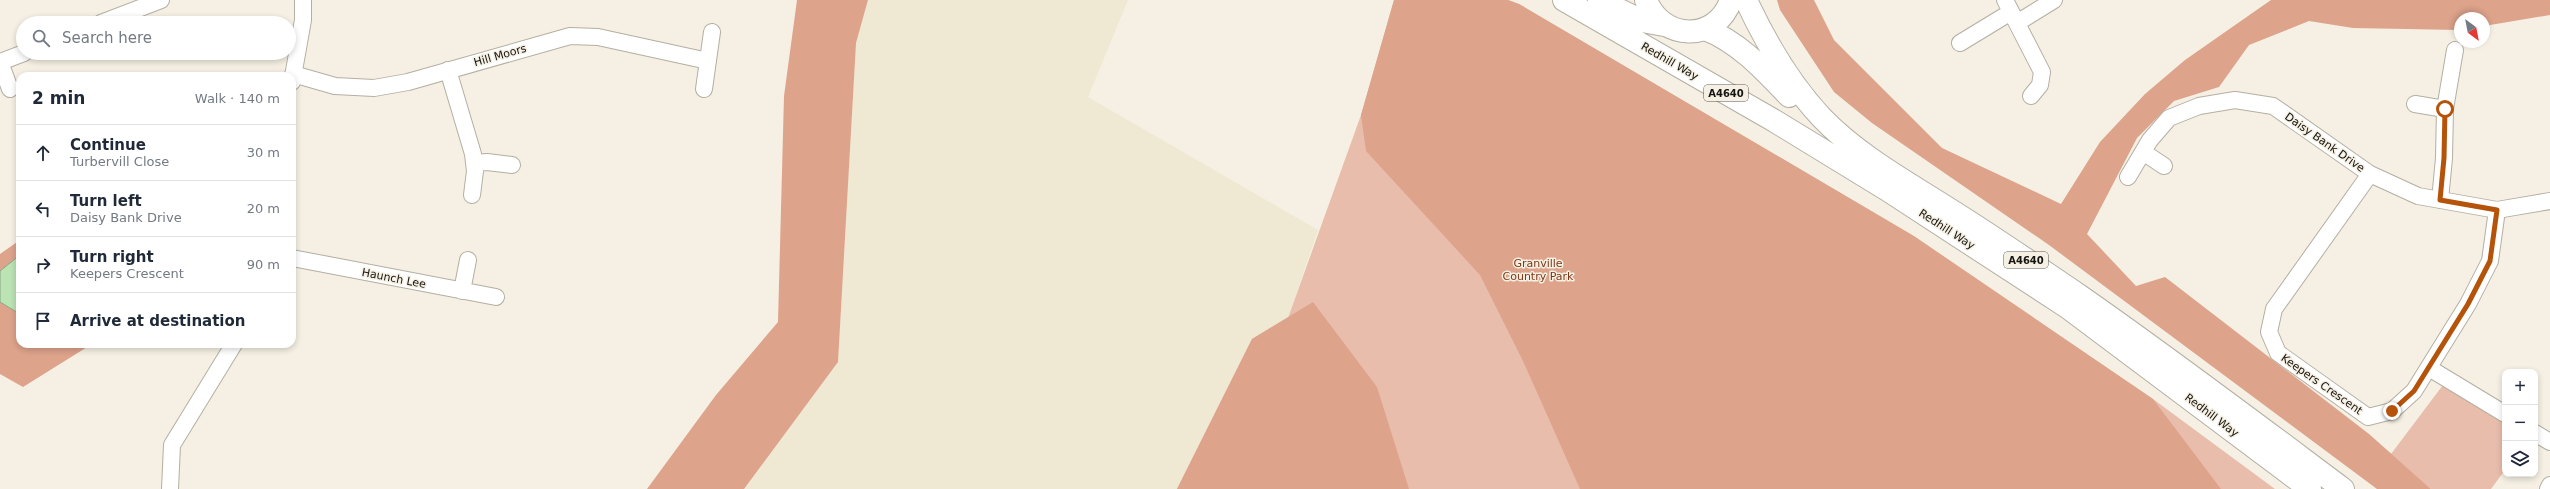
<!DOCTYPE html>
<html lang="en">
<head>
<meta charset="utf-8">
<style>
	body { margin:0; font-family:"DejaVu Sans",sans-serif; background:#f6f6f7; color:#1f2937 }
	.controls { position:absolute; right:12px; bottom:12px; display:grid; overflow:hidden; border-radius:8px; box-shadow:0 2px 6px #0003 }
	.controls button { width:36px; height:36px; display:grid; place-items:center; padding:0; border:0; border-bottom:1px solid #e0e1e3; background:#fff; color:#1f2937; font:20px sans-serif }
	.compass { position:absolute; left:2454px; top:12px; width:36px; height:36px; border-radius:50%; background:#fff; box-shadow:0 2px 6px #0003; rotate:148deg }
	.stop { position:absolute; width:12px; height:12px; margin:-9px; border:3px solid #b45309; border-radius:50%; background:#fff }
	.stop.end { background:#b45309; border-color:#fff; box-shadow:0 1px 4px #0008 }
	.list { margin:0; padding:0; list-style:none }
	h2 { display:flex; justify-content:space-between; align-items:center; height:52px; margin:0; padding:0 16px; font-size:17px }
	h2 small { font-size:13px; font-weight:400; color:#747a83 }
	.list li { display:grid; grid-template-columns:26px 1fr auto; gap:12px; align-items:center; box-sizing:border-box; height:56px; padding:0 16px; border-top:1px solid #e0e1e3 }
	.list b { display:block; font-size:15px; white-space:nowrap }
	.list p { margin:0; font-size:13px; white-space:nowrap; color:#747a83 }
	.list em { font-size:13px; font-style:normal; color:#747a83 }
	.icon { flex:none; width:22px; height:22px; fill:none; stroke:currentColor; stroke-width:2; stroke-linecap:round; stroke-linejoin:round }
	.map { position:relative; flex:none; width:2550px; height:489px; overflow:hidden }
	.search { position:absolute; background:#fff; box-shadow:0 2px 6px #0003; left:16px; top:16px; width:280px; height:44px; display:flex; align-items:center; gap:10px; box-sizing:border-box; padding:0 14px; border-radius:22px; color:#747a83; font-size:15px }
	.panel { position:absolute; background:#fff; box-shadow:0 2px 6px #0003; left:16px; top:72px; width:280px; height:276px; border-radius:12px }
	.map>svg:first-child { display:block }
</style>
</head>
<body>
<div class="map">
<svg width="2550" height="489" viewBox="0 0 2550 489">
	<rect width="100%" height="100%" fill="#f5f0e3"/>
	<!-- built -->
	<path fill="#efe8d3" d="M868,0H1128L1088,97L1318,230L1288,318L1252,339L1177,489H744L838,362L856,43Z"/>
	<!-- green -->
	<path fill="#e9bdab" d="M1394,0H1508L1519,4L1906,232L2153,399L2275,489H1177L1252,339L1288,318L1361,115Z
		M2449,377L2505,416V470L2491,489H2431L2391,454Z"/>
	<!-- forest -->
	<path fill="#dda38b" d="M797,0H868L856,43L838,362L744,489H647L716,395L778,322L784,96Z
		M1394,0H1508L1519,4L1914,236L2153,399L2221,489H1580L1523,361L1480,275L1366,151L1361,115Z
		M1777,0H1814L1834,40L1942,148L2061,204L2100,142L2145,94L2185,60L2271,0H2550V15L2484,26V18H2460L2458,30L2353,28L2309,21L2249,45L2219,87L2174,101L2137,138L2087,234L2136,286L2165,277L2369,434L2431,489H2377L2049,245L1872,123L1834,92L1780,10Z
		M20,240V255L0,271V254Z
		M0,302L20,314V344H92L23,387L0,374Z
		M1313,302L1377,387L1409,489H1177L1252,339Z"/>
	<!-- water -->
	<path fill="#bbe3b4" stroke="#89a582" d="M20,255V314L0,302V271Z"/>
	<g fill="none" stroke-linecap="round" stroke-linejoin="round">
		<defs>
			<path id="street" d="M2005,0L2042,72L2040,85L2031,96
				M101,23L161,0
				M2017,23L2054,0
				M1960,43L2011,12
				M448,70L473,154L475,171L472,195
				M293,74L335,86L374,88L408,82L570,36L598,37L708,61
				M292,82L303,20V0
				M10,89L0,62L24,53
				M704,89L712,32
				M2415,104L2445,109
				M2143,152L2164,166
				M474,163L487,162L512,165
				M2370,174L2274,309L2269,332L2278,353L2368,417L2392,411L2414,391L2468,304L2490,261L2497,210
				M2128,177L2150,140L2169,118L2199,106L2235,100L2273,106L2370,174L2418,196L2497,210L2550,201
				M2440,200L2444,158L2445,109L2455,50
				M292,258L496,297
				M462,291L468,260
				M2429,368L2505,414
				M2535,433L2550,442
				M170,489L172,445L234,344
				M2548,489L2550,485"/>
			<path id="primary" d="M1564,0L1773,120L1886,189L2067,307L2310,489
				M1599,0L1642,21L1664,25
				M1646,0C1662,41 1716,43 1731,0
				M1746,0C1766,43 1789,83 1822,118C1859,156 1905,181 1949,209C1994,237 2037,267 2080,296C2169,358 2256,424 2343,489
				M1705,29C1739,42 1765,71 1789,96"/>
		</defs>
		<!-- street casing -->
		<use href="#street" stroke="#b4afa2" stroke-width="18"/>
		<!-- primary casing -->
		<use href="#primary" stroke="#b4afa2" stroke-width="24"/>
		<!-- street -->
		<use href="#street" stroke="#fff" stroke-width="16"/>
		<!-- primary -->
		<use href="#primary" stroke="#fff" stroke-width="22"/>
	</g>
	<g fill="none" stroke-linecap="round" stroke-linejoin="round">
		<!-- route -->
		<path stroke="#b45309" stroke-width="5" d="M2392,411L2414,391L2468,304L2490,261L2497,210L2440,200L2444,158L2445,109"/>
	</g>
	<g text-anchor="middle" stroke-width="3" stroke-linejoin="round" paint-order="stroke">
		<!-- shield labels -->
		<g fill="#f5f0e3" stroke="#58554f" stroke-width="1">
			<rect x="1704" y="85" width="44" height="16" rx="3"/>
			<rect x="2004" y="252" width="44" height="16" rx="3"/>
		</g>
		<g font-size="10" font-weight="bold" fill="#15130f">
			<text x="1726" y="97">A4640</text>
			<text x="2026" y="264">A4640</text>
		</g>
		<!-- street labels -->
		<g font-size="11" fill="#15130f" stroke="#f5f0e3">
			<text transform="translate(500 55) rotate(-16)" y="4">Hill Moors</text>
			<text transform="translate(1670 61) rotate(30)" y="4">Redhill Way</text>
			<text transform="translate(2325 142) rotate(35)" y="4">Daisy Bank Drive</text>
			<text transform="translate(1947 229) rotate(33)" y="4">Redhill Way</text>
			<text transform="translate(394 278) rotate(11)" y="4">Haunch Lee</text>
			<text transform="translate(2322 384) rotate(35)" y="4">Keepers Crescent</text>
			<text transform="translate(2212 415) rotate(37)" y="4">Redhill Way</text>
		</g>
		<!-- park labels -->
		<g font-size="11" fill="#7d3717" stroke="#f5f0e3">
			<text x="1538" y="267">Granville<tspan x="1538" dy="13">Country Park</tspan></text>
		</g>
	</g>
</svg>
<div class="controls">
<button>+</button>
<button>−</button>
<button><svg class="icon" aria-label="layers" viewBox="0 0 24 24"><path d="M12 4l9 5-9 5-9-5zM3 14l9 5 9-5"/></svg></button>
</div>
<svg class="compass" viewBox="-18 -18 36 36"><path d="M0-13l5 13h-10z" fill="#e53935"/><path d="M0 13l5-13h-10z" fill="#747a83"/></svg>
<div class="stop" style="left:2445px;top:109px"></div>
<div class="stop end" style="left:2392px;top:411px"></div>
<div class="search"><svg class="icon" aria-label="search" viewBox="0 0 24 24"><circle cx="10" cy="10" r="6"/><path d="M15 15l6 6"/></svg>Search here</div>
<section class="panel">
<h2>2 min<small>Walk · 140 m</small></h2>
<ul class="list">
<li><svg class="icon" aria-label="ahead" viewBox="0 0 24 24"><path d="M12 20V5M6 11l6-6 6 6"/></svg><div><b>Continue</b><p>Turbervill Close</p></div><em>30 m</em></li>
<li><svg class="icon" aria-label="left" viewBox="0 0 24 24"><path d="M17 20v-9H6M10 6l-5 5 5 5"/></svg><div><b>Turn left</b><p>Daisy Bank Drive</p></div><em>20 m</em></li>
<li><svg class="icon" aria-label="right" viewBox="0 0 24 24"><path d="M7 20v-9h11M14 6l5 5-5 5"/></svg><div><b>Turn right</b><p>Keepers Crescent</p></div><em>90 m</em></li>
<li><svg class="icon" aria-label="arrive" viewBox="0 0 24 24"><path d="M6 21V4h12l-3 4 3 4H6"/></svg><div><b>Arrive at destination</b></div></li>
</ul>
</section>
</div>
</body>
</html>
